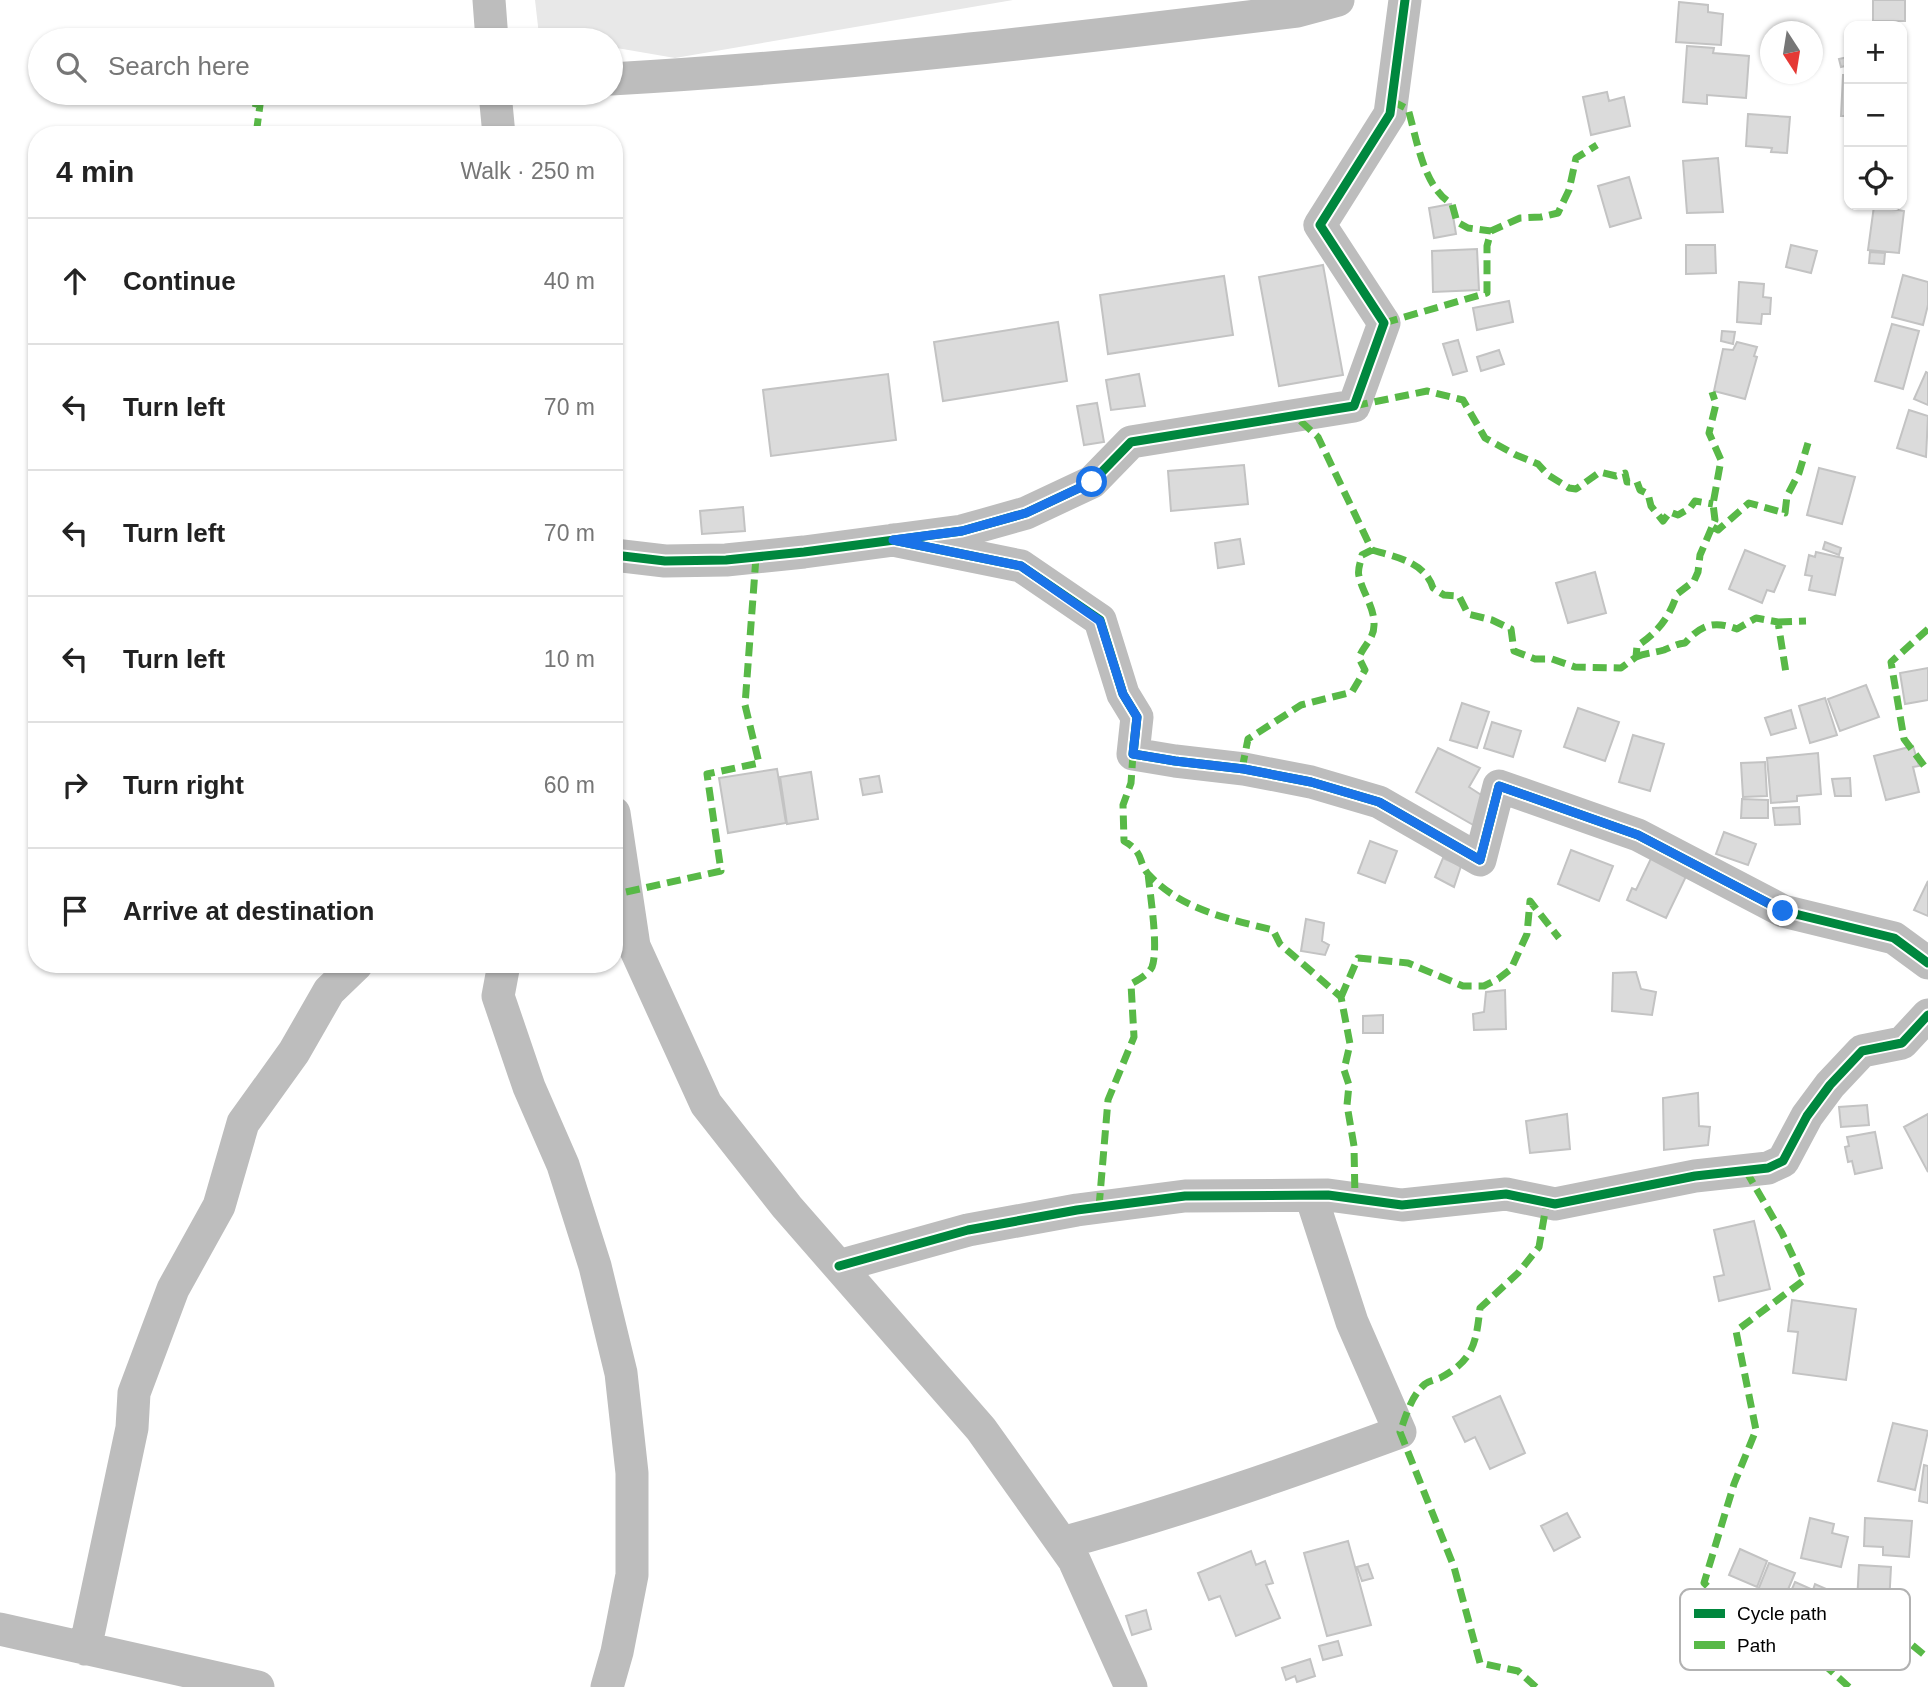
<!DOCTYPE html>
<html lang="en">
<head>
<meta charset="utf-8">
<style>
	body { margin:0; font-family:Helvetica,sans-serif; background:#f6f6f6; color:#222 }
	.controls { position:absolute; right:21px; top:21px; display:grid; overflow:hidden; border-radius:14px; box-shadow:0 2px 5px #0004 }
	.controls button { width:63px; height:63px; display:grid; place-items:center; padding:0; border:0; border-bottom:2px solid #e0e0e0; background:#fff; color:#222; font:35px sans-serif }
	.compass { position:absolute; left:1760px; top:21px; width:63px; height:63px; border-radius:50%; background:#fff; box-shadow:0 2px 5px #0004; rotate:168deg }
	.stop { position:absolute; width:21px; height:21px; margin:-16px; border:5px solid #1a73e8; border-radius:50%; background:#fff }
	.stop.end { background:#1a73e8; border-color:#fff; box-shadow:0 2px 7px #0008 }
	.list { margin:0; padding:0; list-style:none }
	h2 { display:flex; justify-content:space-between; align-items:center; height:91px; margin:0; padding:0 28px; font-size:30px }
	h2 small { font-size:23px; font-weight:400; color:#767676 }
	.list li { display:grid; grid-template-columns:46px 1fr auto; gap:21px; align-items:center; box-sizing:border-box; height:126px; padding:0 28px; border-top:2px solid #e0e0e0 }
	.list b { display:block; font-size:26px; white-space:nowrap }
	.list em { font-size:23px; font-style:normal; color:#767676 }
	.icon { flex:none; width:38px; height:38px; fill:none; stroke:currentColor; stroke-width:2; stroke-linecap:round; stroke-linejoin:round }
	.map { position:relative; flex:none; width:1928px; height:1687px; overflow:hidden }
	.search { position:absolute; background:#fff; box-shadow:0 2px 5px #0004; left:28px; top:28px; width:595px; height:77px; display:flex; align-items:center; gap:18px; box-sizing:border-box; padding:0 24px; border-radius:38px; color:#767676; font-size:26px }
	.panel { position:absolute; background:#fff; box-shadow:0 2px 5px #0004; left:28px; top:126px; width:595px; height:847px; border-radius:28px }
	.map>svg:first-child { display:block }
</style>
</head>
<body>
<div class="map">
<svg width="1928" height="1687" viewBox="0 0 1928 1687">
	<rect width="100%" height="100%" fill="#fff"/>
	<!-- green -->
	<path fill="#e8e8e8" d="M535,0H1013L675,58L611,47V40H572L539,35Z"/>
	<!-- building -->
	<path fill="#dbdbdb" stroke="#c3c3c3" stroke-width="2" d="M1873,0H1905V21H1873Z
		M1679,2L1708,5V12L1723,14L1721,45L1676,42Z
		M1687,46L1714,48L1713,53L1749,56L1746,98L1707,95V104L1683,102Z
		M1848,57L1849,65L1841,67L1839,59Z
		M1843,75H1849V116H1841Z
		M1607,92L1609,101L1624,97L1630,126L1591,135L1583,97Z
		M1748,114L1790,117L1787,153L1771,152L1772,148L1746,146Z
		M1718,158L1723,212L1687,213L1683,161Z
		M1629,177L1641,218L1610,227L1598,186Z
		M1451,204L1456,234L1434,238L1429,208Z
		M1874,206L1904,211L1899,253L1868,250Z
		M1686,245H1715L1716,273L1686,274Z
		M1791,245L1817,251L1811,273L1786,267Z
		M1477,249L1479,290L1433,292L1432,251Z
		M1870,252L1885,253L1884,264L1869,263Z
		M1323,265L1343,375L1279,386L1259,277Z
		M1903,275L1928,282V305L1923,325L1892,317Z
		M1224,276L1233,335L1108,354L1100,295Z
		M1739,282L1764,284L1763,297L1771,298L1770,314H1762L1761,324L1737,322Z
		M1509,301L1513,322L1477,330L1473,308Z
		M1058,322L1067,381L943,401L934,342Z
		M1892,324L1919,331L1903,389L1875,381Z
		M1722,331L1735,332L1733,344L1721,341Z
		M1458,340L1467,371L1453,375L1443,344Z
		M1737,342L1757,347L1754,356L1757,357L1745,399L1714,391L1723,349L1733,350Z
		M1499,350L1504,364L1481,371L1477,357Z
		M1926,372L1928,373V405L1914,399Z
		M888,374L896,440L771,456L763,390Z
		M1139,374L1145,406L1111,410L1106,380Z
		M1097,403L1104,442L1084,445L1077,406Z
		M1909,410L1928,416L1926,457L1897,448Z
		M1244,465L1248,504L1171,511L1168,471Z
		M1819,468L1855,477L1842,524L1807,515Z
		M743,507L745,531L702,534L700,511Z
		M1240,539L1244,564L1218,568L1215,543Z
		M1825,542L1841,548L1839,555L1823,549Z
		M1745,550L1785,566L1774,592L1767,590L1762,603L1729,589Z
		M1816,552L1843,558L1835,595L1809,590L1812,576L1805,575L1809,555L1815,557Z
		M1595,572L1606,613L1568,623L1556,583Z
		M1928,668V700L1905,704L1900,673Z
		M1866,685L1879,717L1840,731L1828,699Z
		M1825,698L1837,735L1810,743L1799,706Z
		M1462,703L1489,712L1477,748L1450,740Z
		M1578,708L1619,722L1605,761L1564,747Z
		M1791,710L1796,728L1771,735L1765,718Z
		M1492,722L1521,731L1513,757L1484,748Z
		M1633,735L1664,744L1650,791L1619,782Z
		M1913,746L1919,766L1913,767L1919,792L1886,800L1874,756Z
		M1438,748L1480,768L1469,787L1492,802L1475,826L1416,792Z
		M1818,753L1821,794L1797,796V801L1771,803L1767,758Z
		M1765,762L1767,796L1743,797L1741,763Z
		M777,769L786,823L728,833L719,778Z
		M811,772L818,819L787,824L780,777Z
		M879,776L882,792L863,795L860,779Z
		M1850,778L1851,796H1835L1832,779Z
		M1742,799L1768,800V818H1741Z
		M1799,807L1800,824L1775,825L1773,808Z
		M1724,832L1756,844L1748,865L1716,854Z
		M1370,841L1397,851L1385,883L1358,873Z
		M1656,848L1692,864L1666,918L1627,900L1632,888L1636,890Z
		M1571,850L1613,866L1599,901L1558,884Z
		M1443,858L1461,866L1454,887L1435,877Z
		M1928,881V916L1914,910Z
		M1306,919L1324,923L1322,941L1329,945L1325,955L1301,951Z
		M1636,972L1641,989L1656,992L1652,1015L1612,1011L1613,973Z
		M1505,990L1506,1029L1474,1030L1473,1014L1484,1012L1486,992Z
		M1383,1015V1033H1363V1016Z
		M1698,1093L1699,1126L1710,1127L1708,1145L1664,1150L1663,1098Z
		M1867,1105L1869,1125L1841,1127L1839,1107Z
		M1567,1114L1570,1149L1530,1153L1526,1121Z
		M1928,1114V1172L1904,1127Z
		M1875,1132L1882,1168L1855,1174L1852,1161L1848,1162L1845,1147L1849,1146L1847,1137Z
		M1754,1221L1770,1289L1719,1301L1714,1277L1724,1275L1714,1230Z
		M1792,1300L1856,1309L1846,1380L1793,1373L1798,1332L1788,1331Z
		M1500,1396L1525,1453L1490,1469L1475,1437L1465,1442L1453,1417Z
		M1893,1423L1928,1431L1915,1490L1878,1481Z
		M1924,1465L1928,1466V1503L1919,1501Z
		M1567,1513L1580,1537L1554,1551L1541,1526Z
		M1810,1518L1834,1524L1832,1533L1848,1537L1841,1567L1801,1558Z
		M1865,1518L1912,1521L1909,1557L1883,1555V1547L1864,1546Z
		M1348,1541L1371,1625L1327,1636L1304,1553Z
		M1740,1549L1767,1561L1757,1587L1729,1575Z
		M1251,1551L1256,1565L1265,1561L1273,1583L1266,1585L1280,1618L1236,1636L1220,1596L1209,1600L1198,1573Z
		M1769,1563L1795,1573L1779,1611L1754,1600Z
		M1368,1564L1373,1578L1362,1581L1357,1567Z
		M1859,1565L1891,1567L1889,1604L1857,1602Z
		M1795,1582L1813,1590L1815,1584L1840,1595L1824,1633L1781,1614Z
		M1146,1610L1151,1629L1132,1635L1126,1616Z
		M1338,1641L1342,1655L1323,1660L1319,1646Z
		M1310,1659L1315,1676L1297,1682L1295,1676L1286,1680L1282,1668Z"/>
	<g fill="none" stroke-linecap="round" stroke-linejoin="round">
		<!-- minor -->
		<path stroke="#bdbdbd" stroke-width="33" d="M489,0L492,40
			M611,79C841,66 1069,39 1297,11L1338,0
			M495,93L499,135
			M893,540L1021,566L1100,620L1123,694L1137,717L1133,754L1175,761L1244,769L1311,782L1379,802L1480,860L1499,786L1638,835L1783,911L1894,938L1928,963
			M614,555L665,561L726,560L804,552L962,531L1026,513L1092,482L1131,442L1354,406L1384,323L1320,225L1390,114L1405,0
			M614,813L634,946L706,1104L787,1207L981,1429L1074,1560L1131,1687
			M504,964L498,996L529,1087L563,1165L595,1266L621,1373L632,1473V1575L617,1652L607,1687
			M839,1266L968,1230L1077,1210L1185,1196L1328,1195L1402,1205L1506,1194L1555,1204L1695,1176L1768,1168L1783,1161L1807,1116L1830,1085L1862,1051L1902,1043L1928,1015
			M1062,1543C1177,1512 1288,1473 1400,1432L1352,1322L1311,1196
			M0,1629L258,1687
			M85,1649L132,1428L134,1393L173,1289L219,1206L243,1123L294,1052L329,991L357,964"/>
		<!-- quiet -->
		<path stroke="#58b947" stroke-width="7" stroke-dasharray="14 7" stroke-linecap="butt" d="M212,93L260,105L256,135
			M1392,101L1408,109C1417,139 1423,187 1452,204L1457,222L1468,228L1491,231
			M1384,323L1487,293V246L1491,231L1520,218L1541,217L1558,213L1569,190L1576,158L1597,145
			M1354,406L1427,391L1463,400L1485,438L1516,455L1538,464L1548,475L1569,488L1576,489L1600,472L1616,476L1625,473L1627,482H1637L1640,490L1648,494L1651,506L1663,521L1670,512L1678,515L1690,508L1695,501L1713,504
			M1713,527L1718,530L1749,503L1785,513L1787,496L1799,473L1808,443
			M1372,550C1396,557 1425,562 1433,588L1444,595L1459,596L1468,614L1492,620L1511,629L1514,651L1535,659H1552L1575,667L1621,668L1636,657L1637,646C1658,632 1669,618 1677,594L1694,581L1698,572L1700,555L1715,520L1713,504L1721,460L1709,433L1716,404L1712,392
			M1778,622L1806,621
			M1928,629L1891,662L1904,739L1928,771
			M1636,657C1645,653 1654,653 1664,650C1672,647 1676,644 1685,643C1701,625 1713,620 1737,629L1756,618L1778,622L1786,673
			M1133,754L1131,783L1123,805L1124,841C1146,854 1136,860 1149,875C1182,910 1229,919 1273,930L1280,944L1341,997L1350,1044L1344,1070L1349,1085L1347,1105L1354,1146L1355,1199
			M1242,769L1248,739L1301,705L1352,692L1365,670L1359,658C1363,645 1375,639 1374,623C1374,607 1362,591 1359,576C1357,570 1361,561 1362,555L1372,550L1318,437L1295,416
			M626,892L721,871L707,774L759,763L745,705L756,557
			M1341,997L1358,958L1408,963L1463,986H1484L1498,979L1511,969L1527,934L1530,901L1559,938
			M1746,1171L1782,1233L1804,1280L1736,1331L1756,1430L1734,1484L1704,1583L1751,1627L1820,1661
			M1099,1207L1108,1100L1134,1037L1131,984C1138,980 1148,975 1152,967C1159,948 1150,895 1148,873
			M1536,1687L1518,1671L1480,1663L1454,1567L1400,1432C1406,1416 1411,1396 1425,1384C1429,1381 1435,1380 1440,1378C1474,1360 1476,1343 1480,1308L1518,1273L1539,1247L1546,1206
			M1849,1687L1820,1661L1847,1633L1900,1635L1928,1658"/>
		<defs>
			<path id="cycleway" d="M893,540L1021,566L1100,620L1123,694L1137,717L1133,754L1175,761L1244,769L1311,782L1379,802L1480,860L1499,786L1638,835L1783,911L1894,938L1928,963
				M614,555L665,561L726,560L804,552L962,531L1026,513L1092,482L1131,442L1354,406L1384,323L1320,225L1390,114L1405,0
				M839,1266L968,1230L1077,1210L1185,1196L1328,1195L1402,1205L1506,1194L1555,1204L1695,1176L1768,1168L1783,1161L1807,1116L1830,1085L1862,1051L1902,1043L1928,1015"/>
		</defs>
		<!-- cycleway casing -->
		<use href="#cycleway" stroke="#fff" stroke-width="13"/>
		<!-- cycleway -->
		<use href="#cycleway" stroke="#00873e" stroke-width="9"/>
	</g>
	<g fill="none" stroke-linecap="round" stroke-linejoin="round">
		<!-- route -->
		<path stroke="#1a73e8" stroke-width="9" d="M1092,482L1026,513L962,531L893,540L1021,566L1100,621L1123,694L1137,717L1133,754L1175,761L1244,769L1311,782L1379,802L1480,860L1499,786L1638,835L1783,911"/>
	</g>
	<!-- legend -->
	<rect x="1680" y="1589" width="230" height="81" rx="10" fill="#fff" stroke="#b2b2b2" stroke-width="2"/>
	<rect x="1694" y="1609" width="31" height="9" fill="#00873e"/>
	<rect x="1694" y="1641" width="31" height="8" fill="#58b947"/>
	<g font-size="19" fill="#000">
		<text x="1737" y="1620">Cycle path</text>
		<text x="1737" y="1652">Path</text>
	</g>
</svg>
<div class="controls">
<button>+</button>
<button>−</button>
<button><svg class="icon" aria-label="locate" viewBox="0 0 24 24"><circle cx="12" cy="12" r="6"/><path d="M12 2v4M12 18v4M2 12h4M18 12h4"/></svg></button>
</div>
<svg class="compass" viewBox="-18 -18 36 36"><path d="M0-13l5 13h-10z" fill="#e53935"/><path d="M0 13l5-13h-10z" fill="#767676"/></svg>
<div class="stop" style="left:1092px;top:482px"></div>
<div class="stop end" style="left:1783px;top:911px"></div>
<div class="search"><svg class="icon" aria-label="search" viewBox="0 0 24 24"><circle cx="10" cy="10" r="6"/><path d="M15 15l6 6"/></svg>Search here</div>
<section class="panel">
<h2>4 min<small>Walk · 250 m</small></h2>
<ul class="list">
<li><svg class="icon" aria-label="ahead" viewBox="0 0 24 24"><path d="M12 20V5M6 11l6-6 6 6"/></svg><div><b>Continue</b></div><em>40 m</em></li>
<li><svg class="icon" aria-label="left" viewBox="0 0 24 24"><path d="M17 20v-9H6M10 6l-5 5 5 5"/></svg><div><b>Turn left</b></div><em>70 m</em></li>
<li><svg class="icon" aria-label="left" viewBox="0 0 24 24"><path d="M17 20v-9H6M10 6l-5 5 5 5"/></svg><div><b>Turn left</b></div><em>70 m</em></li>
<li><svg class="icon" aria-label="left" viewBox="0 0 24 24"><path d="M17 20v-9H6M10 6l-5 5 5 5"/></svg><div><b>Turn left</b></div><em>10 m</em></li>
<li><svg class="icon" aria-label="right" viewBox="0 0 24 24"><path d="M7 20v-9h11M14 6l5 5-5 5"/></svg><div><b>Turn right</b></div><em>60 m</em></li>
<li><svg class="icon" aria-label="arrive" viewBox="0 0 24 24"><path d="M6 21V4h12l-3 4 3 4H6"/></svg><div><b>Arrive at destination</b></div></li>
</ul>
</section>
</div>
</body>
</html>
